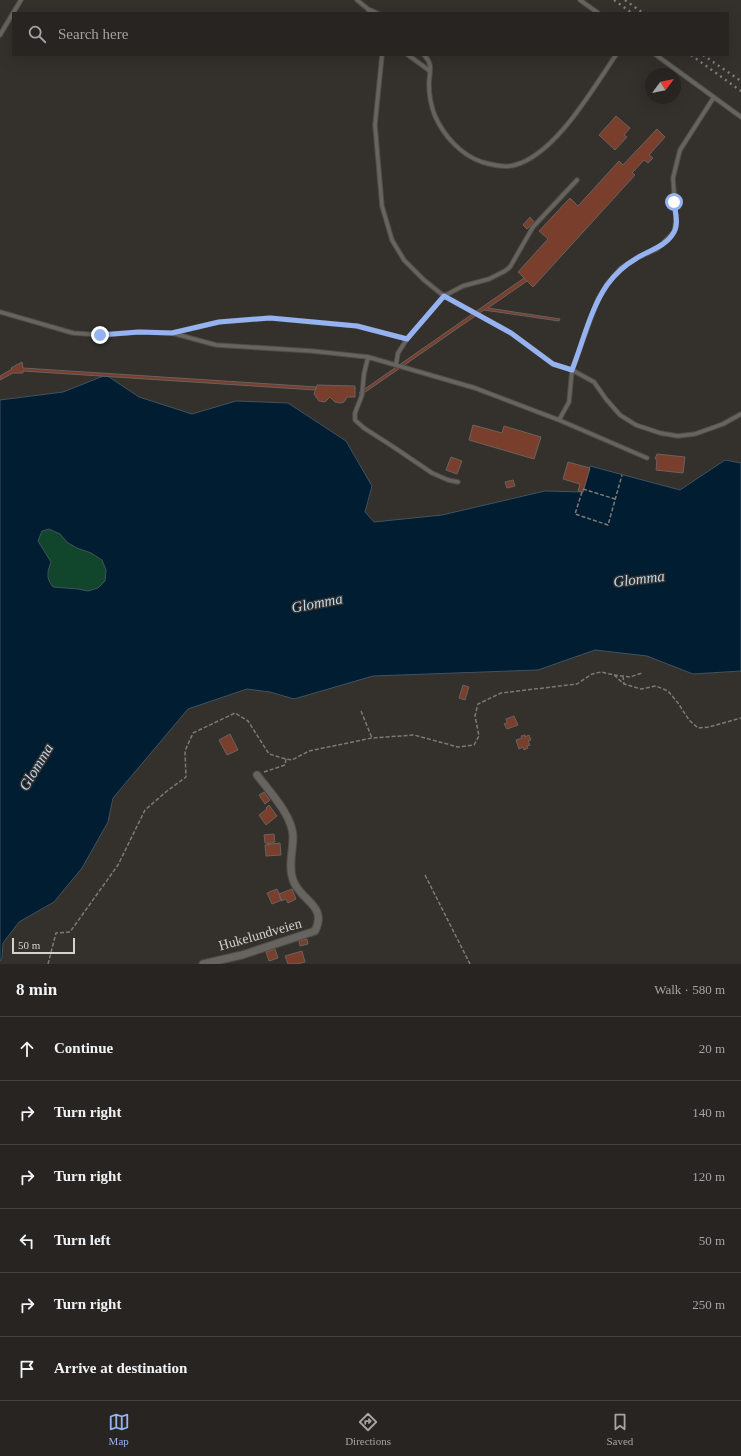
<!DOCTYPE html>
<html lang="en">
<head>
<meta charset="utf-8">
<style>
	body { margin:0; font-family:"Times New Roman",serif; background:#2f2c2a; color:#f1f3f6 }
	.compass { position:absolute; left:645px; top:68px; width:36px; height:36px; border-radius:50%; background:#272421; box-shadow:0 4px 16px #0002; rotate:58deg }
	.scale { position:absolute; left:12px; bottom:10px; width:63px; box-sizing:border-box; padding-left:4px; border:2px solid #d3d1ce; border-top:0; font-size:11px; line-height:14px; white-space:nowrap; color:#d3d1ce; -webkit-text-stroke:3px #34302c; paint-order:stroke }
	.stop { position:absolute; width:12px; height:12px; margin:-9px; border:3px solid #95b2f1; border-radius:50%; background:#fff }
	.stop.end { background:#95b2f1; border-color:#fff; box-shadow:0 1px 4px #0008 }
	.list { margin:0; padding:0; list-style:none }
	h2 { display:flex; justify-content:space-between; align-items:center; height:52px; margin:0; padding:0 16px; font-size:17px }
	h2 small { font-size:13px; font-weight:400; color:#a4a4a5 }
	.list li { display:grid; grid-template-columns:26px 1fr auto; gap:12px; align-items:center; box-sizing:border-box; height:64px; padding:0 16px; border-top:1px solid #43413f }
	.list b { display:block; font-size:15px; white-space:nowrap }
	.list em { font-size:13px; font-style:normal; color:#a4a4a5 }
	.icon { flex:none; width:22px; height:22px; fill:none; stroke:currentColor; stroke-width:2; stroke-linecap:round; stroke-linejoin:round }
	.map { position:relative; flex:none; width:741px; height:964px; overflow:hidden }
	.search { position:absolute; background:#272421; box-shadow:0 4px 16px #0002; left:12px; right:12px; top:12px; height:44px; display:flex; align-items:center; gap:10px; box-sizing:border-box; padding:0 14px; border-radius:0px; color:#a4a4a5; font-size:15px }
	.sheet { height:436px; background:#272421 }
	nav { display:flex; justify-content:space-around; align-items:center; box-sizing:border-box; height:56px; border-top:1px solid #43413f; background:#272421; font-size:11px; color:#a4a4a5 }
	nav a { display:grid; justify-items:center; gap:2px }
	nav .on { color:#95b2f1 }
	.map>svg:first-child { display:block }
</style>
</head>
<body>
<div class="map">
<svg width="741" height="964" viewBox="0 0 741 964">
	<rect width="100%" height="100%" fill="#34302c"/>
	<!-- green -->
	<path fill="#11462d" d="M49,529L60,534L68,543L77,548L91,553L102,560L106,570L105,581L98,588L88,591L78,589L53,587C46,578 47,573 51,562L38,541L42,531Z"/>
	<!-- water -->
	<path fill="#011d31" stroke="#405360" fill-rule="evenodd" d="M106,375L139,397L192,414L236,401L288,403L346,441L372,486L365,512L374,522L442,515L545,491L582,492L590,466L680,490L725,460L741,463V671L693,674L647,656L595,650L538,670L373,676L294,699L270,692L247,689L188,709L113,798L108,822L82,868L54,902L19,922L3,943L2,958L0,961V400L63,392ZM49,529L60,534L68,543L77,548L91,553L102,560L106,570L105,581L98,588L88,591L78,589L53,587C46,578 47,573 51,562L38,541L42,531Z"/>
	<!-- building -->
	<path fill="#793e2c" stroke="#696260" d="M616,116L630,128L624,135L627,137L615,150L599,135Z
		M657,129L665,137L649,155L653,158L648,163L644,160L632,173L635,175L533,287L518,272L548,239L539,231L570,198L578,206L619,161L623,165Z
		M530,217L534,222L527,229L523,225Z
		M524,278L527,281L488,308L560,319L559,321L484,310L361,395L359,393Z
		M22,362L23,368L317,387L315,390L23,371V373H13L0,380V376L12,369L11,368Z
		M317,385L355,386V397H347L344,402L341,403L335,402L330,397L325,402L319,401L314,394Z
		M473,425L502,433L504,426L541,437L534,459L469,440Z
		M657,454L685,457L683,473L656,470L657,459H655Z
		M451,457L462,461L457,474L446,470Z
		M568,462L590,468L583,492L578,491L580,484L563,479Z
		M513,480L515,486L507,488L505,482Z
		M463,685L469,687L465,700L459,698Z
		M514,716L518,725L507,729L504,724L507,723L506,719Z
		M230,734L238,750L227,755L219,740Z
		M525,735V737L529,735L531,740L528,741L530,745L527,746L528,748L524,750L523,747L519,749L516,740L522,738L521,736Z
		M264,792L270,800L265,804L259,795Z
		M269,805L277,816L266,825L259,815L267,809L266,808Z
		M274,834L275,842L268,844V843H265L264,835Z
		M280,843L281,855L266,856L265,845Z
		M277,889L282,900L272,904L267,893Z
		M292,889L296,899L288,903L286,899L281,901L279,894Z
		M307,939L308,944L300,946L299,941Z
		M275,949L278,958L269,961L266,952Z
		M302,951L305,962L297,964H288L285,956Z"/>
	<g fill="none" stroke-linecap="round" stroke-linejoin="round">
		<defs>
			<path id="service" d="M357,0L368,9L370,13
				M580,0L598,13
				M368,9L377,13
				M13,13L21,0
				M0,35L13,13
				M382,55L375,125L382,206L392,240L404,260L424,280L444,296L511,333L553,364L572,370L594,382L606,399L620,415L636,425L660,433L678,436L695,434L723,424L741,414
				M408,55L430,71
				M424,55C427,58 429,61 430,65C431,71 429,78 429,84C429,95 431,106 435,116C444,136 461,155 482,162C492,165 505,168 515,165C556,154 593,88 616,55
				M656,55L741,117
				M0,312L73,333L100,335L139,332L172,333L219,322L270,318L357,326L407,339L398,353L396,365
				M172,333L216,345L312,351L368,357L475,388L559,420L647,458
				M407,339L444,296L463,286L489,279L505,271L510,267L533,227L577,180
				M368,357L364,374L362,395L355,413V420L364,428L392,446L432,473L448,480L458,482
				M559,420L569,402L572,370L598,299L608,283L621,268L637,258L657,249L674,232L676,221L673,178L680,150L714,97"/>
			<path id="minor" d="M203,964L242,955L315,931C328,905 300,901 293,880C288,866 293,851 293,837C293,816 269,791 257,775"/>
		</defs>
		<!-- service casing -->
		<use href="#service" stroke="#4f4c48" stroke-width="5.5"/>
		<!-- minor casing -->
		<use href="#minor" stroke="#4f4c48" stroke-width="9"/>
		<!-- path -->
		<path stroke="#7d7a76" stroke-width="1.5" stroke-dasharray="4 2" stroke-linecap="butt" d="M583,489L615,499
			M582,492L575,514L608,525L622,475
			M614,675L630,677L642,673
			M623,676L624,684
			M361,711L372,738
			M264,772L285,765L286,759
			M425,875L470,964
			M48,964L56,933L70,932L118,865L145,810L167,791L186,777L185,751L193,733L235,713L248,721L269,754L286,759L292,760L309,751L372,738L414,735L458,747L474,745L479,736L475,716L478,704L501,693L577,684L592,674L601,672L614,675L624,684L641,689L656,686L668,691L678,703L689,720L698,728L709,727L741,718"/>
		<!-- service -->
		<use href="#service" stroke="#67635e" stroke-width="3.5"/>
		<!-- minor -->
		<use href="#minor" stroke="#67635e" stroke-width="7"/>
		<!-- rail -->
		<path stroke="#7d7a77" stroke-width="2.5" stroke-dasharray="2 4" stroke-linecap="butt" d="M614,0L632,13
			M625,0L643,13
			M691,55L741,91
			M703,55L741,81"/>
	</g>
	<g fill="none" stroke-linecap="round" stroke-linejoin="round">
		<!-- route -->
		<path stroke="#95b2f1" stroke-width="5" d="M100,335L139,332L172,333L219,322L270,318L357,326L407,339L444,296L511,333L553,364L572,370C583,342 590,310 607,285C615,274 625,265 637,258C649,250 666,247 674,232C679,224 675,211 674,202"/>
	</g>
	<g text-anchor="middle" stroke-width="3" stroke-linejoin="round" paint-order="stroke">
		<!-- street labels -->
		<g font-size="14" fill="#d3d1ce" stroke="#34302c">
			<text transform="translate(260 934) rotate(-16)" y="5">Hukelundveien</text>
		</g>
		<!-- water labels -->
		<g font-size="15" font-style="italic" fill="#bcd9f2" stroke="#34302c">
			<text transform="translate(639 579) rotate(-7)" y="5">Glomma</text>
			<text transform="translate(317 603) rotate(-11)" y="5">Glomma</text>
			<text transform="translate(36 767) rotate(-59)" y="5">Glomma</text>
		</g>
	</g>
</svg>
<svg class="compass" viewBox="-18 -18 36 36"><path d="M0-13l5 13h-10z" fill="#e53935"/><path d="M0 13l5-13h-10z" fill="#a4a4a5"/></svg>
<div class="scale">50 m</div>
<div class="stop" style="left:674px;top:202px"></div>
<div class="stop end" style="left:100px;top:335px"></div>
<div class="search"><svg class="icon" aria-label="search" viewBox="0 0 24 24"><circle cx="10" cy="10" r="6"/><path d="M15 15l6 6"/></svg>Search here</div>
</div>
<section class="sheet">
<h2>8 min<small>Walk · 580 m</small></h2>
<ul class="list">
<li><svg class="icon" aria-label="ahead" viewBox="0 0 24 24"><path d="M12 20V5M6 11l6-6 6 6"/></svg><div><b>Continue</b></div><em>20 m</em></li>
<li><svg class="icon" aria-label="right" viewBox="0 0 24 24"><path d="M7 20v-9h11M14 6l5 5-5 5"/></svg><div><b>Turn right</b></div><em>140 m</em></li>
<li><svg class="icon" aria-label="right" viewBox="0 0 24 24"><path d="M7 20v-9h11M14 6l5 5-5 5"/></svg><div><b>Turn right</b></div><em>120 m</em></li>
<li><svg class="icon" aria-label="left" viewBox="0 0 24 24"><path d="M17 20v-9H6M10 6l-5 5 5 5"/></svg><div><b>Turn left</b></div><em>50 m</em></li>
<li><svg class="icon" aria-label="right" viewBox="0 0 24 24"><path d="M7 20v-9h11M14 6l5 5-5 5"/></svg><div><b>Turn right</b></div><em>250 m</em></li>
<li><svg class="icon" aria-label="arrive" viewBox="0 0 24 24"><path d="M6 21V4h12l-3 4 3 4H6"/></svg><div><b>Arrive at destination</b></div></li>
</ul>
</section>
<nav>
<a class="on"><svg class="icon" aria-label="map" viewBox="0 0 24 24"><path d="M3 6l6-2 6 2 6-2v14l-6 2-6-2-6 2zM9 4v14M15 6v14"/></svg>Map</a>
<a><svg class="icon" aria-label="directions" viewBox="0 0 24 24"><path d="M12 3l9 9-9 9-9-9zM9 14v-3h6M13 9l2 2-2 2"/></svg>Directions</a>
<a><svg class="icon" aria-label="saved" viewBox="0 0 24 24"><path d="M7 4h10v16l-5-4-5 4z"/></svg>Saved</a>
</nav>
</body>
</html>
